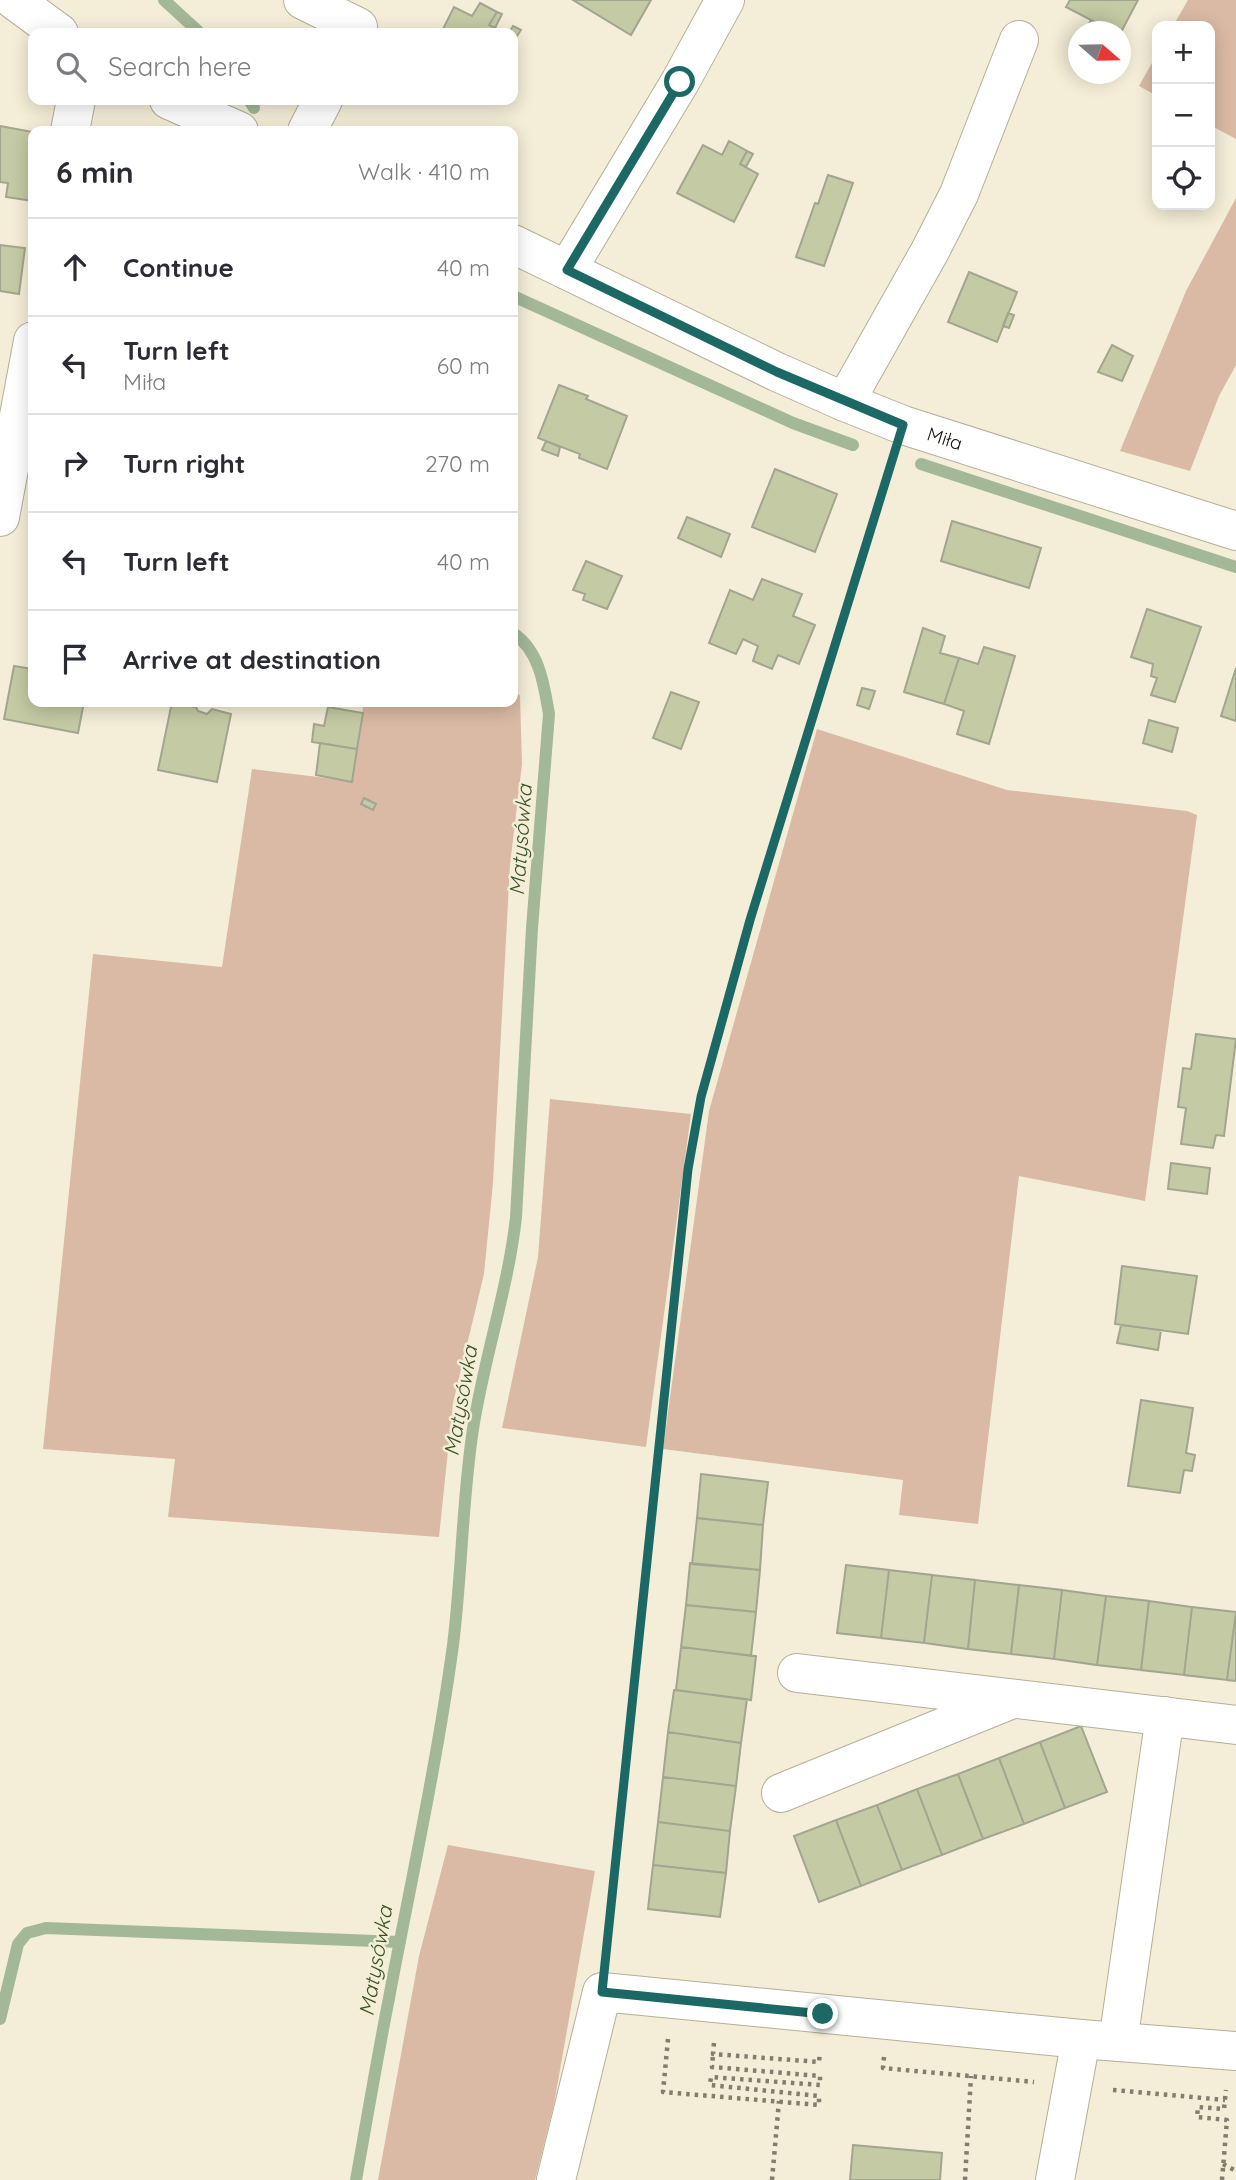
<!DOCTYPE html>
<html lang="en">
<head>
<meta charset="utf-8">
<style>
	body { margin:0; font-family:Quicksand,sans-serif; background:#f2f2f3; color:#2b2b33 }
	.controls { position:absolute; right:21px; top:21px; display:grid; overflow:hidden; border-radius:14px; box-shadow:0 4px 18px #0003 }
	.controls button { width:63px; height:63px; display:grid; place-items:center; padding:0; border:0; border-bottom:2px solid #e1e1e2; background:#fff; color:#2b2b33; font:35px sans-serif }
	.compass { position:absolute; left:1068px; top:21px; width:63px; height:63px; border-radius:50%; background:#fff; box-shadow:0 4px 18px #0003; rotate:110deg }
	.stop { position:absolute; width:21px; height:21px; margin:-16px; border:5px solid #1b6865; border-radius:50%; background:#fff }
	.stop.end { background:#1b6865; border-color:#fff; box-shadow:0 2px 7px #0008 }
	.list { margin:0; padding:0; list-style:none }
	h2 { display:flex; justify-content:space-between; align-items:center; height:91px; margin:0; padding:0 28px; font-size:30px }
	h2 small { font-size:23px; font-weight:400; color:#7c7c81 }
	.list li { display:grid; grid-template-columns:46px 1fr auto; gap:21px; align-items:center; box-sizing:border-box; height:98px; padding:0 28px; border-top:2px solid #e1e1e2 }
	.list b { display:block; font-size:26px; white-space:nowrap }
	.list p { margin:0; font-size:23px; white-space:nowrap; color:#7c7c81 }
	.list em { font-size:23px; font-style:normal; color:#7c7c81 }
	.icon { flex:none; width:38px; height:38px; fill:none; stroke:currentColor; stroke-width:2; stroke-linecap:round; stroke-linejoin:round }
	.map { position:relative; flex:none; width:1236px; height:2180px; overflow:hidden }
	.search { position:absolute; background:#fff; box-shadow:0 4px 18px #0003; left:28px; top:28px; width:490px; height:77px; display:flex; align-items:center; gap:18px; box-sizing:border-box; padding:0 24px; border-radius:14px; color:#7c7c81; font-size:26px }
	.panel { position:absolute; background:#fff; box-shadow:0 4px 18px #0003; left:28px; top:126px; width:490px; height:581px; border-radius:14px }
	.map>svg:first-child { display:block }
</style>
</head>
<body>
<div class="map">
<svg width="1236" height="2180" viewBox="0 0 1236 2180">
	<rect width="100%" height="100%" fill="#f4eed8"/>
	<!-- green -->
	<path fill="#dabaa4" d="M1188,0H1236V139L1210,125V26H1173Z
		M1157,54V96L1139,86Z
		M1236,198V365L1219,396L1190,471L1120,451L1186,291Z
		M513,687L520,696L522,764L510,865L493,1183L484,1274L453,1403L439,1537L168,1517L175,1459L43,1449L93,954L222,967L252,769L351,781L364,702H513Z
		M817,729L1007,790L1187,811L1197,815L1145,1201L1019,1176L978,1524L899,1515L903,1480L663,1449L709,1111Z
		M550,1099L691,1114L646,1447L502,1428L538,1257Z
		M448,1845L595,1871L554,2104L535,2180H378L419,1956Z"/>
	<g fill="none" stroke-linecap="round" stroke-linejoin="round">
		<!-- stream -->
		<path stroke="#a3b897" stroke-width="12" d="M164,0L200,33
			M249,100L254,108
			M513,296L793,423L853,445
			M921,464L1236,567
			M0,2019L18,1944L27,1933L46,1928L400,1942
			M356,2180C367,2119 377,2059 389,1998C411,1881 437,1763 453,1645C462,1573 462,1501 473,1429C484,1358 508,1289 516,1217L532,928L549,714C544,685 540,651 513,633"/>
	</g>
	<!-- building -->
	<path fill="#c4caa3" stroke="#a2a590" stroke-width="2" d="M573,0H651L631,35Z
		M1070,0H1138L1120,34V32H1114L1066,7Z
		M480,3L497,12L489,25L505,33H441L454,7L472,16Z
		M497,12L502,14L495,28L489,25Z
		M1091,20L1114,32L1085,31Z
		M513,26L521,30L515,39L513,37V33H509Z
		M0,126L33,132V201L6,197L8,183L0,182Z
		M729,141L747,151L740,164L758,174L734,222L677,193L703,145L722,155Z
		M747,151L753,154L746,167L740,164Z
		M828,175L853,183L824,266L796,257L815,203L818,204Z
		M0,245L25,248L19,294L0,291Z
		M969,272L1017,292L997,342L948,322Z
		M1008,313L1014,315L1009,328L1003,326Z
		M1112,345L1133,356L1122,381L1098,372Z
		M559,385L588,396L586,399L627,416L607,469L579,458L580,454L538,438Z
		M546,441L560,447L558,456L542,450Z
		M775,469L837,494L815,552L752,527Z
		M687,517L730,534L721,557L678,538Z
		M952,521L1041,548L1029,588L941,561Z
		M586,561L622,576L607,609L583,600L585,594L573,590Z
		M762,579L802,594L793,616L815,625L799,664L778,655L772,669L753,661L758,646L743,639L736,654L709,643L730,590L753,600Z
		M1147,609L1201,627L1175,702L1151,695L1157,678L1151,676L1153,664L1131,657Z
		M923,628L945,636L940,653L959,658L944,704L904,692Z
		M984,647L1015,656L989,744L957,734L964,711L944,704L959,658L978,664Z
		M14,666L33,669V702H84L78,733L4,719Z
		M1236,668V721L1221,716Z
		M862,688L875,691L869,709L857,705Z
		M671,692L699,702L681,749L653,738Z
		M172,702L196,707L198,711L207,714L212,709L231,714L217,782L158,770Z
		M328,707L363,713L357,749L312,742L314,724L324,726Z
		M1149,720L1178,728L1172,752L1143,743Z
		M320,743L357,749L352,782L316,775Z
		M364,798L376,804L373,810L361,804Z
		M1196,1034L1236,1039L1224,1136L1216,1135L1213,1148L1181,1144L1186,1108L1178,1107L1183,1068L1191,1069Z
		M1171,1163L1210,1168L1207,1194L1168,1189Z
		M1122,1266L1197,1276L1188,1334L1115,1324Z
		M1121,1325L1161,1330L1158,1350L1117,1343Z
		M1141,1400L1193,1408L1186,1453L1195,1455L1192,1471L1184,1470L1180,1493L1128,1486Z
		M701,1474L768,1482L763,1525L697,1518Z
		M697,1518L763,1525L760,1570L692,1564Z
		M690,1563L760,1570L756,1612L686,1605Z
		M846,1565L889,1570L881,1638L837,1633Z
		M889,1570L932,1575L924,1643L881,1638Z
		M932,1575L975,1580L968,1649L924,1643Z
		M975,1580L1019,1585L1011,1654L968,1649Z
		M1019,1585L1062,1590L1054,1659L1011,1654Z
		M1062,1590L1106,1596L1097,1665L1054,1659Z
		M1106,1596L1149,1601L1141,1670L1097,1665Z
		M1149,1601L1192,1607L1184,1675L1141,1670Z
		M686,1605L756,1612L751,1656L681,1647Z
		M1192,1607L1236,1612L1227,1680L1184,1675Z
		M1236,1612V1681L1227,1680Z
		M681,1647L756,1656L751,1700L676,1690Z
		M674,1690L747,1699L741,1743L668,1732Z
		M1081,1726L1107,1792L1065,1808L1040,1742Z
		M668,1732L741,1743L736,1786L663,1777Z
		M1040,1742L1065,1808L1024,1824L999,1758Z
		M999,1758L1024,1824L983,1839L958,1774Z
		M958,1774L983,1839L942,1855L917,1789Z
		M663,1777L736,1786L730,1831L658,1822Z
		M917,1789L942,1855L902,1870L877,1805Z
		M877,1805L902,1870L861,1886L836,1820Z
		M836,1820L861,1886L819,1902L794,1836Z
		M658,1822L730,1831L726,1873L653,1865Z
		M653,1865L726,1873L720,1917L648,1909Z
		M853,2145L942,2153L940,2180H850Z"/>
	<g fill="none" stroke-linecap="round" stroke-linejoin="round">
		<defs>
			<g id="minor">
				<path d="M14,0L59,33"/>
				<path d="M303,0L358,27"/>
				<path d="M169,100L239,131"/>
				<path d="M70,131L76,100"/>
				<path d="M307,131L323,100"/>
				<path id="s1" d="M513,244L777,372L845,402L903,425L1236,531"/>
				<path d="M567,270L680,82L725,0"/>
				<path d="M845,402L930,251L959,194L1019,40"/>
				<path d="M0,517L33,341"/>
				<path d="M797,1673L1236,1725"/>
				<path d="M781,1793L1010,1700"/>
				<path d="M1118,2042L1165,1716"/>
				<path d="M556,2180L602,1992L1081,2039"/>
				<path d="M1055,2180L1081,2039L1236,2051"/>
			</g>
		</defs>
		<!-- minor casing -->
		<use href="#minor" stroke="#b4af9a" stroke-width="40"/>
		<!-- path -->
		<path stroke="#817d6f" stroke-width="4.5" stroke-dasharray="3.5 5" stroke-linecap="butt" d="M606,1953L688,1169L701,1097L750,920L892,463
			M668,2039L663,2092L819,2105V2096L710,2085L711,2077L820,2085V2076L712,2067L713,2054
			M714,2043L713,2054L819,2062L820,2052
			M884,2057L883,2068L1034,2082
			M1113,2090L1225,2100
			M1223,2164L1236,2171
			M772,2180L779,2101
			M965,2180L971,2076
			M1222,2180L1227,2120L1197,2117L1198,2107L1224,2109L1226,2090"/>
		<!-- minor -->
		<use href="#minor" stroke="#fff" stroke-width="38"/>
	</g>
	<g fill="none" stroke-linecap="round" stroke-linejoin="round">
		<!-- route -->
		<path stroke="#1b6865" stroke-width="9" d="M680,82L567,270L777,372L903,425L750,920L701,1097L688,1169L602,1992L823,2014"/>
	</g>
	<g text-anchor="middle" stroke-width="5" stroke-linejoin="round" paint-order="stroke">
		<!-- street labels -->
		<g font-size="19" fill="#17150e" stroke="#f4eed8">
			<text dy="7" stroke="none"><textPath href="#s1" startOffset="474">Miła</textPath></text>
		</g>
		<!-- water labels -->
		<g font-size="21" font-style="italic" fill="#385423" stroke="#f4eed8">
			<text transform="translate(521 840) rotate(-86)" y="7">Matysówka</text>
			<text transform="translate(461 1401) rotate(-80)" y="7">Matysówka</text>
			<text transform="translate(376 1961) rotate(-80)" y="7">Matysówka</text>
		</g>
	</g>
</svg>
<div class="controls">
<button>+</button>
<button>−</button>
<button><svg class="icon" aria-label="locate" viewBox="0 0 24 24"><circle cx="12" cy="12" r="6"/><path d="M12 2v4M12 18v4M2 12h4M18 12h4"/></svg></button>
</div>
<svg class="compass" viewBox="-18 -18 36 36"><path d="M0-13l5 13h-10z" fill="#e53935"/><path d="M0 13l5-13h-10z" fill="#7c7c81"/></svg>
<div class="stop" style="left:680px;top:82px"></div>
<div class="stop end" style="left:823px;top:2014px"></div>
<div class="search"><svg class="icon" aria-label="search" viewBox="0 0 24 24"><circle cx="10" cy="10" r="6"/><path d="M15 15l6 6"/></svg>Search here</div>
<section class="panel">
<h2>6 min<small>Walk · 410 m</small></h2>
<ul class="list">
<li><svg class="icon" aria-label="ahead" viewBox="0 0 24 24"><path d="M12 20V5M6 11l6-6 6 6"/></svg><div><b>Continue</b></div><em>40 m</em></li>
<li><svg class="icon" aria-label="left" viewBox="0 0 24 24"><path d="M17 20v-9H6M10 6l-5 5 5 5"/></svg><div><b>Turn left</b><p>Miła</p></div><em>60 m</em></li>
<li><svg class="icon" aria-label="right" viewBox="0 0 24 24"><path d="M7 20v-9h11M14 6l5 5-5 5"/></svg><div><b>Turn right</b></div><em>270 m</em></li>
<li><svg class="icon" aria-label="left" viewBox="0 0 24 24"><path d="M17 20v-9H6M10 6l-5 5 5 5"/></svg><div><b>Turn left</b></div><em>40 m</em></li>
<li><svg class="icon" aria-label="arrive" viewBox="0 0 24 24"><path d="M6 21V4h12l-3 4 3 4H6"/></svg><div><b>Arrive at destination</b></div></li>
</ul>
</section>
</div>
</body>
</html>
